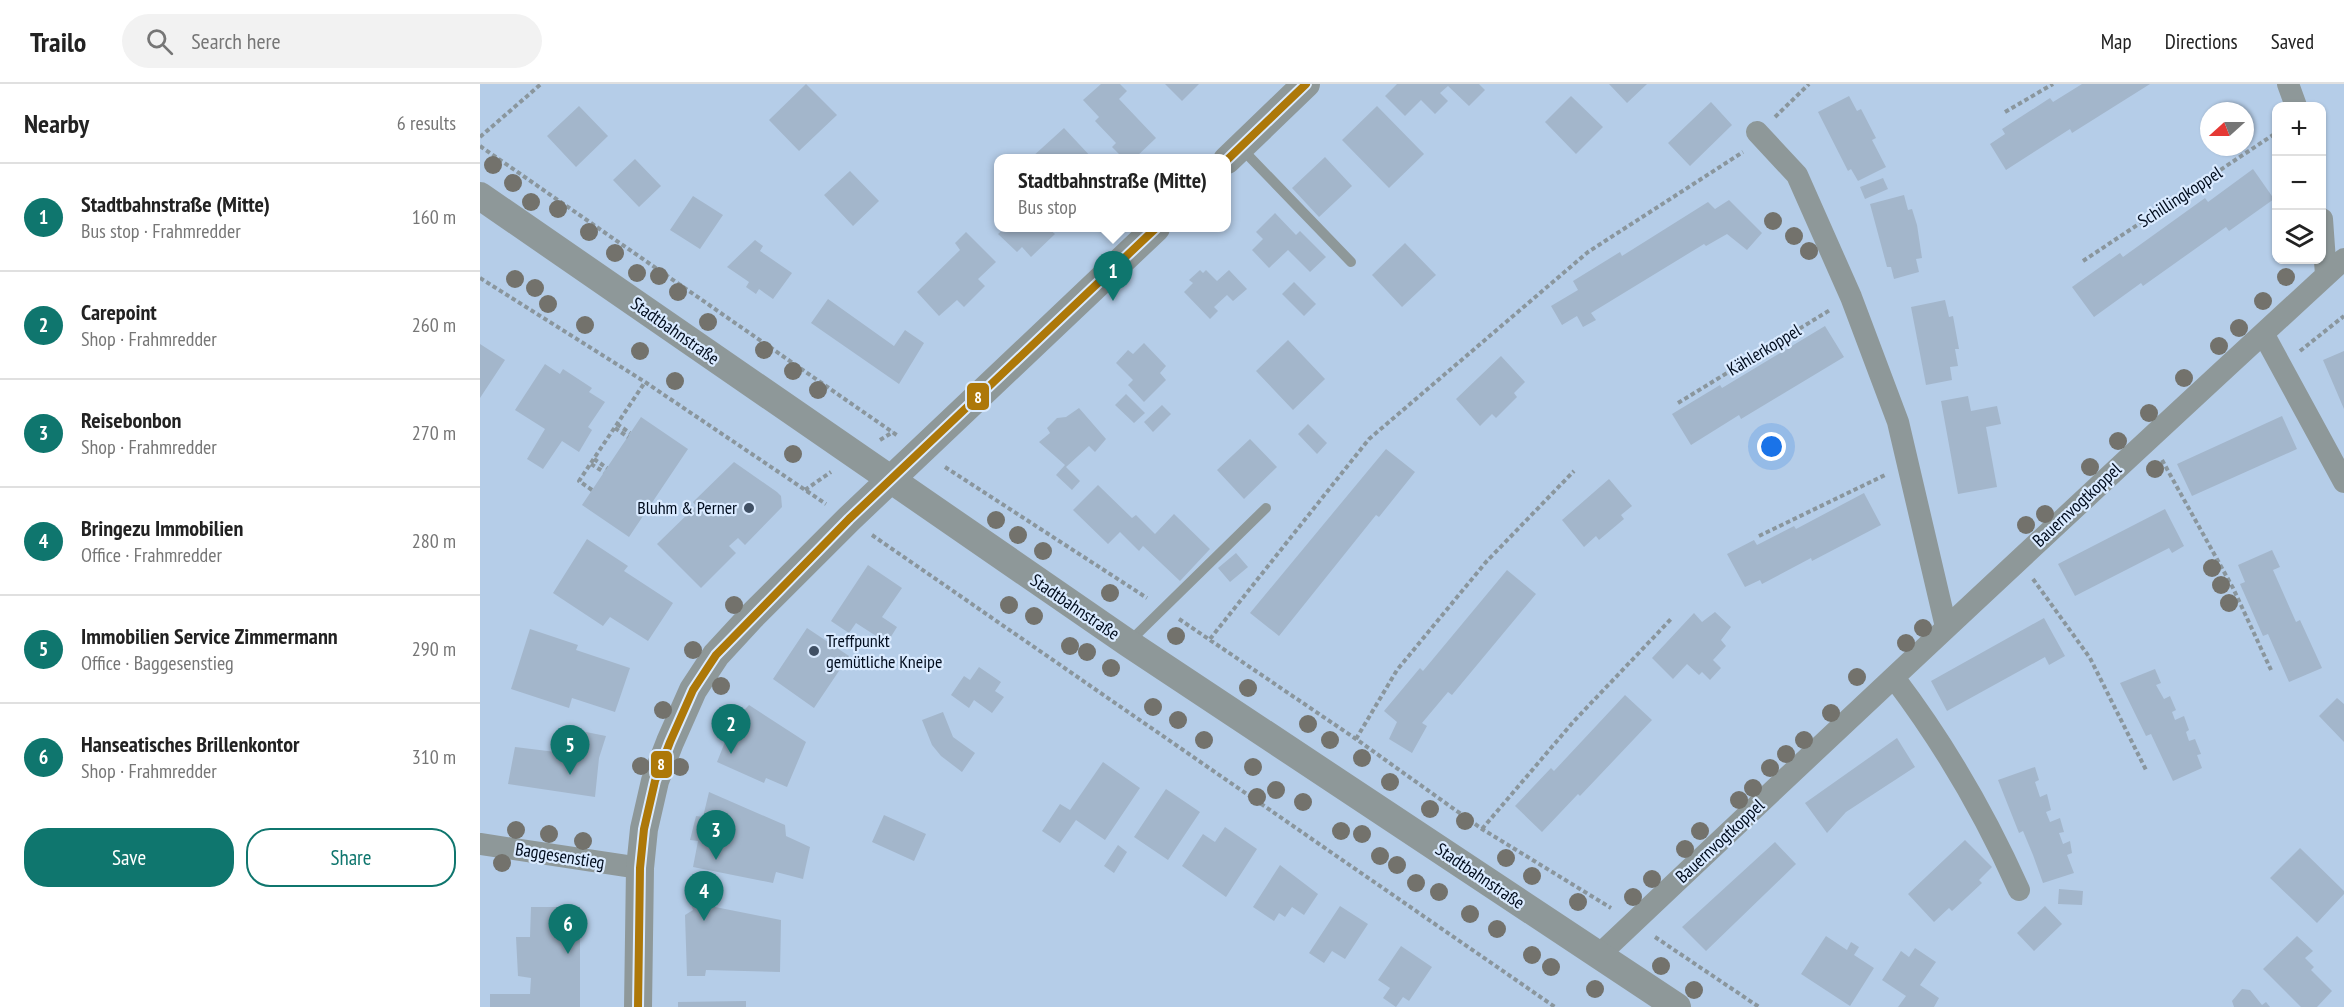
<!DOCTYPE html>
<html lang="en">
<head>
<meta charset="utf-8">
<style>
	body { margin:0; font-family:"PT Sans Narrow",sans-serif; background:#f2f2f2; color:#222 }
	.controls { position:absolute; right:18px; top:18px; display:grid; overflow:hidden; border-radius:12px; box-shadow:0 2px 4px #0004 }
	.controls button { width:54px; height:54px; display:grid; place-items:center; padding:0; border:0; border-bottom:2px solid #e0e0e0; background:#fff; color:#222; font:30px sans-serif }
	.compass { position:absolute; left:1720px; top:18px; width:54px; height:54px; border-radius:50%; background:#fff; box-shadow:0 2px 4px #0004; rotate:249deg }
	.you { position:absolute; left:1292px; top:363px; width:21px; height:21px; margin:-15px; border:4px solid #fff; border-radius:50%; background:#1a73e8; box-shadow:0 0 0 9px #1a73e833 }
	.badge { display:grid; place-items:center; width:39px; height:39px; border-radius:50%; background:#0f766e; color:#fff; font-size:20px; font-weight:700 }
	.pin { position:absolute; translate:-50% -50px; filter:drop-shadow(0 2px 3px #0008) }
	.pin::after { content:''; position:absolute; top:32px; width:21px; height:18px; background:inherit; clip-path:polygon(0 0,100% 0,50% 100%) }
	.popup { position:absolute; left:514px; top:70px; width:237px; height:78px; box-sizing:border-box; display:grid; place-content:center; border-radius:12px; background:#fff; filter:drop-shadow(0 2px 4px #0005); font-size:20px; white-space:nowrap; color:#767676 }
	.popup b { font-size:22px; color:#222 }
	.popup::after { content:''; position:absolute; left:50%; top:100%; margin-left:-12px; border:12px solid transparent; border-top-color:#fff }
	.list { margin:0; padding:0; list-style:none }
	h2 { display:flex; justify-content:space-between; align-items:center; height:78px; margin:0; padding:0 24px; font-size:26px }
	h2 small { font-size:20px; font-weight:400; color:#767676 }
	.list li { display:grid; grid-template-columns:39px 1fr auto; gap:18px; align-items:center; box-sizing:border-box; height:108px; padding:0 24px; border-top:2px solid #e0e0e0 }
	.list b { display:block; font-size:22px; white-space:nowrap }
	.list p { margin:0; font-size:20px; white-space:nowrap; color:#767676 }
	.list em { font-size:20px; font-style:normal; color:#767676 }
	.actions { display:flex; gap:12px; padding:18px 24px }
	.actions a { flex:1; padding:14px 0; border:2px solid #0f766e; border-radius:24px; text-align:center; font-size:21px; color:#0f766e }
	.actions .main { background:#0f766e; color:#fff }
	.icon { flex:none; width:33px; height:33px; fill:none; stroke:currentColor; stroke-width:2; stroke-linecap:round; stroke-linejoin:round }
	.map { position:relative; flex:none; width:1864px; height:923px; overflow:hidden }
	header { display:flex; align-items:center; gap:36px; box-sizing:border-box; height:84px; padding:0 30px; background:#fff; border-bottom:2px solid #e0e0e0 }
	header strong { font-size:28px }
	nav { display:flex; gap:33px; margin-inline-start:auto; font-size:21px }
	.search { width:420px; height:54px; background:#f2f2f2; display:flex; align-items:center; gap:15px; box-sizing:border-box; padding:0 21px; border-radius:33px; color:#767676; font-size:22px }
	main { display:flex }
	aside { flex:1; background:#fff }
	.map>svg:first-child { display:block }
</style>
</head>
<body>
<header>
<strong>Trailo</strong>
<div class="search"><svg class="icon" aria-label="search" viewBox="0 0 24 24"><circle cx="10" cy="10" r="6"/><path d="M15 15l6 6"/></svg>Search here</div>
<nav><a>Map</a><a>Directions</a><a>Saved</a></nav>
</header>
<main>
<aside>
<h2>Nearby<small>6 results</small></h2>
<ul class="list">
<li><span class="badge">1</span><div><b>Stadtbahnstraße (Mitte)</b><p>Bus stop · Frahmredder</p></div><em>160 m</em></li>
<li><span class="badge">2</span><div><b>Carepoint</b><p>Shop · Frahmredder</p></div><em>260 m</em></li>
<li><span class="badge">3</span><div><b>Reisebonbon</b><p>Shop · Frahmredder</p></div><em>270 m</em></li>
<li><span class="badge">4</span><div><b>Bringezu Immobilien</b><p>Office · Frahmredder</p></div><em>280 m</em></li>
<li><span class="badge">5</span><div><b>Immobilien Service Zimmermann</b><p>Office · Baggesenstieg</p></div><em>290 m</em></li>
<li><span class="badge">6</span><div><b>Hanseatisches Brillenkontor</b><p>Shop · Frahmredder</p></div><em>310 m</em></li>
</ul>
<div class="actions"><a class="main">Save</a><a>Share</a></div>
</aside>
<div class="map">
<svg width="1864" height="923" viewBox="0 0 1864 923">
	<rect width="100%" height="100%" fill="#b5cde8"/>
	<!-- building -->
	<path fill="#a3b6cb" d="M326,0L357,31L319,67L289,36Z
		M621,0H640L647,7L639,15L676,54L655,74L648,71L643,74L632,63L636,59L615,37L619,33L603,16Z
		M685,0H719L702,17Z
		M917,0H999L1005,6L989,22L968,2L960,9L968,17L955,30L941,16L925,32L905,12Z
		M1129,0H1167L1147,19Z
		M1602,0H1670L1592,49L1590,45L1526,86L1510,60L1525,50L1522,45L1570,14L1573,18Z
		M1091,12L1123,43L1096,70L1065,38Z
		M1369,12L1377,27L1381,25L1396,54L1392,56L1406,83L1378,97L1371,85L1368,87L1338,28Z
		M1231,18L1252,41L1210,82L1188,59Z
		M99,22L128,52L96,83L67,52Z
		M897,22L944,70L909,104L862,56Z
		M584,44L612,74H551Z
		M845,73L872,102L839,133L812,104Z
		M155,75L181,102L159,123L133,96Z
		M1773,85L1794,115L1749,147L1746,143L1663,202L1661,199L1614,233L1592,203L1640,169L1643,173L1725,114L1728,118Z
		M370,87L399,117L373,142L344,111Z
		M1403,94L1408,105L1385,115L1380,103Z
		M1424,111L1428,126L1432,125L1437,141L1442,174L1436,175L1439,188L1414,195L1411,183H1407L1390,120Z
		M213,112L243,131L220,165L190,146Z
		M1249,116L1282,149L1267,166L1247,150L1226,162L1224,160L1111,229L1116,236L1103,243L1097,232L1082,241L1071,222L1098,206L1093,197L1140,168L1142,172L1228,118L1235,125Z
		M795,129L816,151L820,147L846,173L830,188L808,166L789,184L772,166L783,155L776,148Z
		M525,144H568L575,150L551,173L542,163L537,168L518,150Z
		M486,148L516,178L498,195L505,202L484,223L477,216L459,232L437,208L480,166L475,159Z
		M275,156L283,162L280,167L312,189L293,215L279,205L276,210L266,203L269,198L247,183Z
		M925,159L956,191L922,223L892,191Z
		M720,186L723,189L726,186L737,197L749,186L767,205L753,217L747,211L734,223L738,227L730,235L704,208L713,199L709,196Z
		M814,198L836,220L824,232L802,210Z
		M348,215L414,262L425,246L444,259L419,300L331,239Z
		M1465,216L1469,233L1473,232L1479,265H1475L1478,282L1470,283L1472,296L1446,301L1431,223Z
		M1345,242L1364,273L1261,335L1259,331L1211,361L1192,330L1240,301L1242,304Z
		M808,256L845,295L813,326L776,287Z
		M664,259L686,282L680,289L686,296L664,318L648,301L653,296L636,279L648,266L653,270Z
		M0,260L25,276L0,314Z
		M1864,267V325L1843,276Z
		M1021,272L1045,298L1034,309L1037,313L1016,334L1012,330L1000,342L976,315Z
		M65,280L80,290L83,285L112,304L109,308L125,318L108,343L112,346L99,368L82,357L63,385L47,375L65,345L35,326Z
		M646,310L665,329L654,339L635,321Z
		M1488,312L1491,327L1517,322L1521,340L1506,343L1517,403L1478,410L1461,317Z
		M682,321L691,330L673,348L664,338Z
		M599,324L626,355L615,368L609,362L586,383L600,397L592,406L576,391L585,381L559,358L570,349L567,344L577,334L586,333Z
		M1802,332L1817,365L1712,412L1697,380Z
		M161,333L208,365L149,453L102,421Z
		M828,340L847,359L837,370L818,350Z
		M770,355L797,383L764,415L737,386Z
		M906,365L935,388L899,433L896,431L799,552L770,529Z
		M254,378L297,408L301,412L302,423L265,461L258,454L249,462L256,469L221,504L177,460L216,422L213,418Z
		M1129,395L1152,422L1141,431L1144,435L1119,456L1116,452L1104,463L1082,436Z
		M618,401L652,434L656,431L675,450L694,430L730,465L700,497L663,462L659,467L640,448L628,460L593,426Z
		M1384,409L1401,441L1332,477L1331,474L1282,500L1280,496L1265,503L1247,470L1274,456L1277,461L1314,442L1316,445Z
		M1685,425L1704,462L1692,469L1689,464L1595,512L1578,480Z
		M107,455L148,482L144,487L193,519L168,557L130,533L123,542L73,509Z
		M1792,466L1800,483L1793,486L1816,538L1820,536L1842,584L1809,598L1788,550L1783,552L1760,500L1765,498L1758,481Z
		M756,469L768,483L750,498L738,484Z
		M388,481L422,504L402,533L417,543L407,559L376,539L369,549L351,537Z
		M1027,486L1056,510L972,611L968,608L942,639L947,642L932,669L909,655L917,638L904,627L940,584L943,587Z
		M1235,528L1251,543L1241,556L1246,562L1233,576L1241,584L1230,596L1222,588L1219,591L1207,580L1193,595L1172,574L1214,529L1222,538Z
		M1564,534L1585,572L1569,581L1565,573L1467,627L1451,597Z
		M327,544L369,572L334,624L293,595Z
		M50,545L98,561L96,566L150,584L135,628L92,614L89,624L31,605Z
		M499,583L521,598L515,607L524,613L512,629L494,616L489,624L471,611L484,592L490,596Z
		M1675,585L1681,599L1676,601L1684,615L1690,612L1696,626L1692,628L1695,636L1704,632L1709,646L1706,648L1709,657L1715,655L1721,670L1717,671L1722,684L1693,697L1671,650L1666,652L1640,599Z
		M1145,611L1172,636L1100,712L1098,710L1062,748L1035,722L1071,684L1074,687Z
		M1857,614L1864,620V658L1839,632Z
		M269,621L326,658L307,703L286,694L284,699L237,678L253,638Z
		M463,628L473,653L495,669L482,688L461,672L452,661L442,636Z
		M96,646L126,652L119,674L115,713L28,700L35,663L92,670Z
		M1417,654L1435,683L1366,728L1347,749L1325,719Z
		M623,678L660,704L625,756L596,736L580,759L562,747L580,720L590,726Z
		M1555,683L1559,696L1555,698L1560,713L1567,710L1571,726L1566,728L1570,738L1580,734L1584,748L1579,749L1583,760L1590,757L1592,769L1587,771L1594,789L1563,799L1553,771L1543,747L1539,749L1518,696Z
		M686,705L720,728L688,776L654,753Z
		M229,708L305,741L306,752L330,763L323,795L296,788L293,799L213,783L218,757L210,756L216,732L223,733Z
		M404,731L446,750L434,777L392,758Z
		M745,743L777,765L746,813L702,782L723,750L735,758Z
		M1485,756L1512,783L1499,796L1502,799L1472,827L1469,824L1454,838L1428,810Z
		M1295,758L1316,780L1226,867L1202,843Z
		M638,761L647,768L634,789L624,782Z
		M1820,764L1864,807V810L1837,839L1790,794Z
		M800,781L838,810L824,831L812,823L805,833L799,829L794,837L773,823Z
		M1579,805L1603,807L1602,821L1578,820Z
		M210,818L301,836L300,888L226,886L225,892H207L205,831L213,826Z
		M860,822L888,840L865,875L852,867L844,879L829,869Z
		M1565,822L1582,840L1554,867L1537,849Z
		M51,823H100V923H10V910H50L51,894L38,892L36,853H50Z
		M1346,852L1367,866L1371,858L1379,863L1374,871L1394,884L1370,922L1321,890Z
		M1817,852L1833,867L1825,874L1834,883L1831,886L1852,907L1837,923H1821L1783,885Z
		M921,862L952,883L929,917L923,913L916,923L903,914L910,904L898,896Z
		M1435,864L1456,878L1440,901L1459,914L1454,923H1418L1426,912L1402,896L1421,867L1429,873Z
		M1762,905L1770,906L1782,921L1786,918L1790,923H1754L1752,917Z
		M266,917V923H198V918Z"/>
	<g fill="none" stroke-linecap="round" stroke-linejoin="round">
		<!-- path -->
		<path stroke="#8a969d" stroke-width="4" stroke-dasharray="4.5 3" stroke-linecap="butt" d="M1525,28L1573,0
			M1295,33L1329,0
			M0,53L61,0
			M0,62L418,352
			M1603,177L1796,49
			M0,194L165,298L346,420
			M1820,267L1864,232
			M1198,319L1350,226
			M137,340L150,349
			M135,344L148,353
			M400,356L413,348
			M114,375L127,384
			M1682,376L1753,504L1791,586
			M111,380L124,388
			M465,383L667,514
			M112,406L99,397L165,298
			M325,406L351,388
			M392,451L1075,923
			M1279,452L1405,391
			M1553,495L1610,574L1666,686
			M699,535L876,655L1002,745L1131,824
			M730,555L889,355L1108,168L1263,68
			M876,655L917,586L1006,478L1094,387
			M1002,745L1094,637L1192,534
			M1175,853L1279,923"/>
		<!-- service -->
		<path stroke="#8e9899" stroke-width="10" d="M761,64L871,178
			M648,559L786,424"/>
		<!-- minor -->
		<path stroke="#8e9899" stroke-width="22" d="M1808,0L1816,22
			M1277,48L1317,91L1371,213L1418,338L1466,543
			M1842,135L1846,191
			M1784,251L1864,398
			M1415,595C1465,661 1505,730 1539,806
			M0,760L160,784
			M1119,871C1366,637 1614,405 1864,175"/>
		<!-- tertiary -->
		<path stroke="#8e9899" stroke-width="28" d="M747,76L826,0
			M0,112L648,559L1197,923
			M158,923L160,784L164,745L175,697L190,658L213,606L236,571L272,532L369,435L676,144"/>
		<defs>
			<path id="bus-1" d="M747,76L826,0
				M158,923L160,784L164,745L175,697L190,658L213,606L236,571L369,435L676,144"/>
		</defs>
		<!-- bus-1 casing -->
		<use href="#bus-1" stroke="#d9eaff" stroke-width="12"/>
		<!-- bus-1 -->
		<use href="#bus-1" stroke="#ad7809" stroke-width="8"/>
	</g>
	<!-- trees -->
	<g fill="#73726c">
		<circle cx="13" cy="81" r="9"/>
		<circle cx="33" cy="99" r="9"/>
		<circle cx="51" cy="118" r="9"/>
		<circle cx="78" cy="125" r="9"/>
		<circle cx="1293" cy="137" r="9"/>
		<circle cx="109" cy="148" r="9"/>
		<circle cx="1314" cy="152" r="9"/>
		<circle cx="1329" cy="167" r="9"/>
		<circle cx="135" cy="169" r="9"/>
		<circle cx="157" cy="189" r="9"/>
		<circle cx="179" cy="192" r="9"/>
		<circle cx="1806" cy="193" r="9"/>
		<circle cx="35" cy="195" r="9"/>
		<circle cx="55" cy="204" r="9"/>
		<circle cx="198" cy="208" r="9"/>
		<circle cx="1783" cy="217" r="9"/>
		<circle cx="68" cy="220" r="9"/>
		<circle cx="228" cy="238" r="9"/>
		<circle cx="105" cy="241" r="9"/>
		<circle cx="1759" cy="244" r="9"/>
		<circle cx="1739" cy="262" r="9"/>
		<circle cx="284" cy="266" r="9"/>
		<circle cx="160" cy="267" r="9"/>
		<circle cx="313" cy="287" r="9"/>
		<circle cx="1704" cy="294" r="9"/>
		<circle cx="195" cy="297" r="9"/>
		<circle cx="338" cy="306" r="9"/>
		<circle cx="1669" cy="329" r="9"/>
		<circle cx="1638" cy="357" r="9"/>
		<circle cx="313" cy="370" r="9"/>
		<circle cx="1610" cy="383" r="9"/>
		<circle cx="1675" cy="385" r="9"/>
		<circle cx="1565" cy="430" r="9"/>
		<circle cx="516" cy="436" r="9"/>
		<circle cx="1546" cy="441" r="9"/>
		<circle cx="538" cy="451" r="9"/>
		<circle cx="563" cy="467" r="9"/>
		<circle cx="1732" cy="484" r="9"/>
		<circle cx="1741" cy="501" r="9"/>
		<circle cx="630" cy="509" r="9"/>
		<circle cx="1749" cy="519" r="9"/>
		<circle cx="254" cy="521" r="9"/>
		<circle cx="529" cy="521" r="9"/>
		<circle cx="554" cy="532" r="9"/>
		<circle cx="1443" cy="544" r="9"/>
		<circle cx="696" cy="552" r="9"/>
		<circle cx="1426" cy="559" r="9"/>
		<circle cx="590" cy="562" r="9"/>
		<circle cx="213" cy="566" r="9"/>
		<circle cx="607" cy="568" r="9"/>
		<circle cx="631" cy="584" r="9"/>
		<circle cx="1377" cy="593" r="9"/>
		<circle cx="241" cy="602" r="9"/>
		<circle cx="768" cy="604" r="9"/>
		<circle cx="673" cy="623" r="9"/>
		<circle cx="183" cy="626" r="9"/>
		<circle cx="1351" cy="629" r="9"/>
		<circle cx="698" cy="636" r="9"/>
		<circle cx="828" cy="640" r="9"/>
		<circle cx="724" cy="656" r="9"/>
		<circle cx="850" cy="656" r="9"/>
		<circle cx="1324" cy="656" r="9"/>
		<circle cx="1306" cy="670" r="9"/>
		<circle cx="882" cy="674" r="9"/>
		<circle cx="161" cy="682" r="9"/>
		<circle cx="200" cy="683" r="9"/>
		<circle cx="773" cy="683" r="9"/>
		<circle cx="1290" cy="684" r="9"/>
		<circle cx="910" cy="698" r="9"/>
		<circle cx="1273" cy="704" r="9"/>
		<circle cx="796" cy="706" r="9"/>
		<circle cx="777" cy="713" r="9"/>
		<circle cx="1259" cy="716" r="9"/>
		<circle cx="823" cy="718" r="9"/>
		<circle cx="950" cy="725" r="9"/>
		<circle cx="985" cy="737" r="9"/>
		<circle cx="36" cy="746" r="9"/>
		<circle cx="861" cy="747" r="9"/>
		<circle cx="1220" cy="747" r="9"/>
		<circle cx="69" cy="750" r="9"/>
		<circle cx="882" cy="750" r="9"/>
		<circle cx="103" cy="757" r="9"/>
		<circle cx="1205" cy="765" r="9"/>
		<circle cx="900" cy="772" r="9"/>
		<circle cx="1026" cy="774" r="9"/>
		<circle cx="22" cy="779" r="9"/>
		<circle cx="917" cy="781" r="9"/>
		<circle cx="1052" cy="792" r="9"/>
		<circle cx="1172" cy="795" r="9"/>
		<circle cx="936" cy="799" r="9"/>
		<circle cx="959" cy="808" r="9"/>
		<circle cx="1153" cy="813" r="9"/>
		<circle cx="1098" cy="818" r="9"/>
		<circle cx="990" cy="830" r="9"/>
		<circle cx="1017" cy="845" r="9"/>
		<circle cx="1052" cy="871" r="9"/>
		<circle cx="1181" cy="882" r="9"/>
		<circle cx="1071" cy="883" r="9"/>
		<circle cx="1115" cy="905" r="9"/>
		<circle cx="1214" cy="906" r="9"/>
	</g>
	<!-- markers -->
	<g fill="#405064" stroke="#d9eaff" stroke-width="2">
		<circle cx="269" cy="424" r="6"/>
		<circle cx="334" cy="567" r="6"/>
	</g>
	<g text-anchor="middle" stroke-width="4.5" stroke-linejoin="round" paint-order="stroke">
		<!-- street labels -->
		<g font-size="18" fill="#010c1d" stroke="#d9eaff">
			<text transform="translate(1700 113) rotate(-33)" y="6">Schillingkoppel</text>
			<text transform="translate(195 247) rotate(35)" y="6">Stadtbahnstraße</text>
			<text transform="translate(1284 266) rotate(-31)" y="6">Kählerkoppel</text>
			<text transform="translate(1597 421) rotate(-43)" y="6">Bauernvogtkoppel</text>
			<text transform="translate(595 523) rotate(34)" y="6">Stadtbahnstraße</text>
			<text transform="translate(1240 757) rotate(-43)" y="6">Bauernvogtkoppel</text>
			<text transform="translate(80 772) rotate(9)" y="6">Baggesenstieg</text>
			<text transform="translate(1000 792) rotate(34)" y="6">Stadtbahnstraße</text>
		</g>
		<!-- poi labels -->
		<g font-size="18" fill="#010c1d" stroke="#d9eaff" text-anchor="end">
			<text x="257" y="430">Bluhm &amp; Perner</text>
			<text x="346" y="563" text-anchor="start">Treffpunkt<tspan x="346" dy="21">gemütliche Kneipe</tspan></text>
		</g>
	</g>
	<g stroke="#d9eaff" stroke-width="2">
		<rect x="486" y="298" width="24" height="29" rx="6" fill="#ad7809"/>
		<rect x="170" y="666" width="23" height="29" rx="6" fill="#ad7809"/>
	</g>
	<g font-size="16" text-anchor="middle" font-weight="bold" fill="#fff">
		<text x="498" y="319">8</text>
		<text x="181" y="686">8</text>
	</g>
</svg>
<div class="controls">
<button>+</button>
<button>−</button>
<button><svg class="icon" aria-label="layers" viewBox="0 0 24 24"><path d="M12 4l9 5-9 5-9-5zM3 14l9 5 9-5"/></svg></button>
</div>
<svg class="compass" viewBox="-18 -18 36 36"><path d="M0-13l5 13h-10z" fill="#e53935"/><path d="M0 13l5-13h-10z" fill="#767676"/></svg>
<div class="you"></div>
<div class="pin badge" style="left:633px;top:217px">1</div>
<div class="popup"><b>Stadtbahnstraße (Mitte)</b>Bus stop</div>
<div class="pin badge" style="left:251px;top:670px">2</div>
<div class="pin badge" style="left:236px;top:776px">3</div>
<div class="pin badge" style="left:224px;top:837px">4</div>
<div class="pin badge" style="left:90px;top:691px">5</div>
<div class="pin badge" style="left:88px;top:870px">6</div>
</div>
</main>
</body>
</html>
